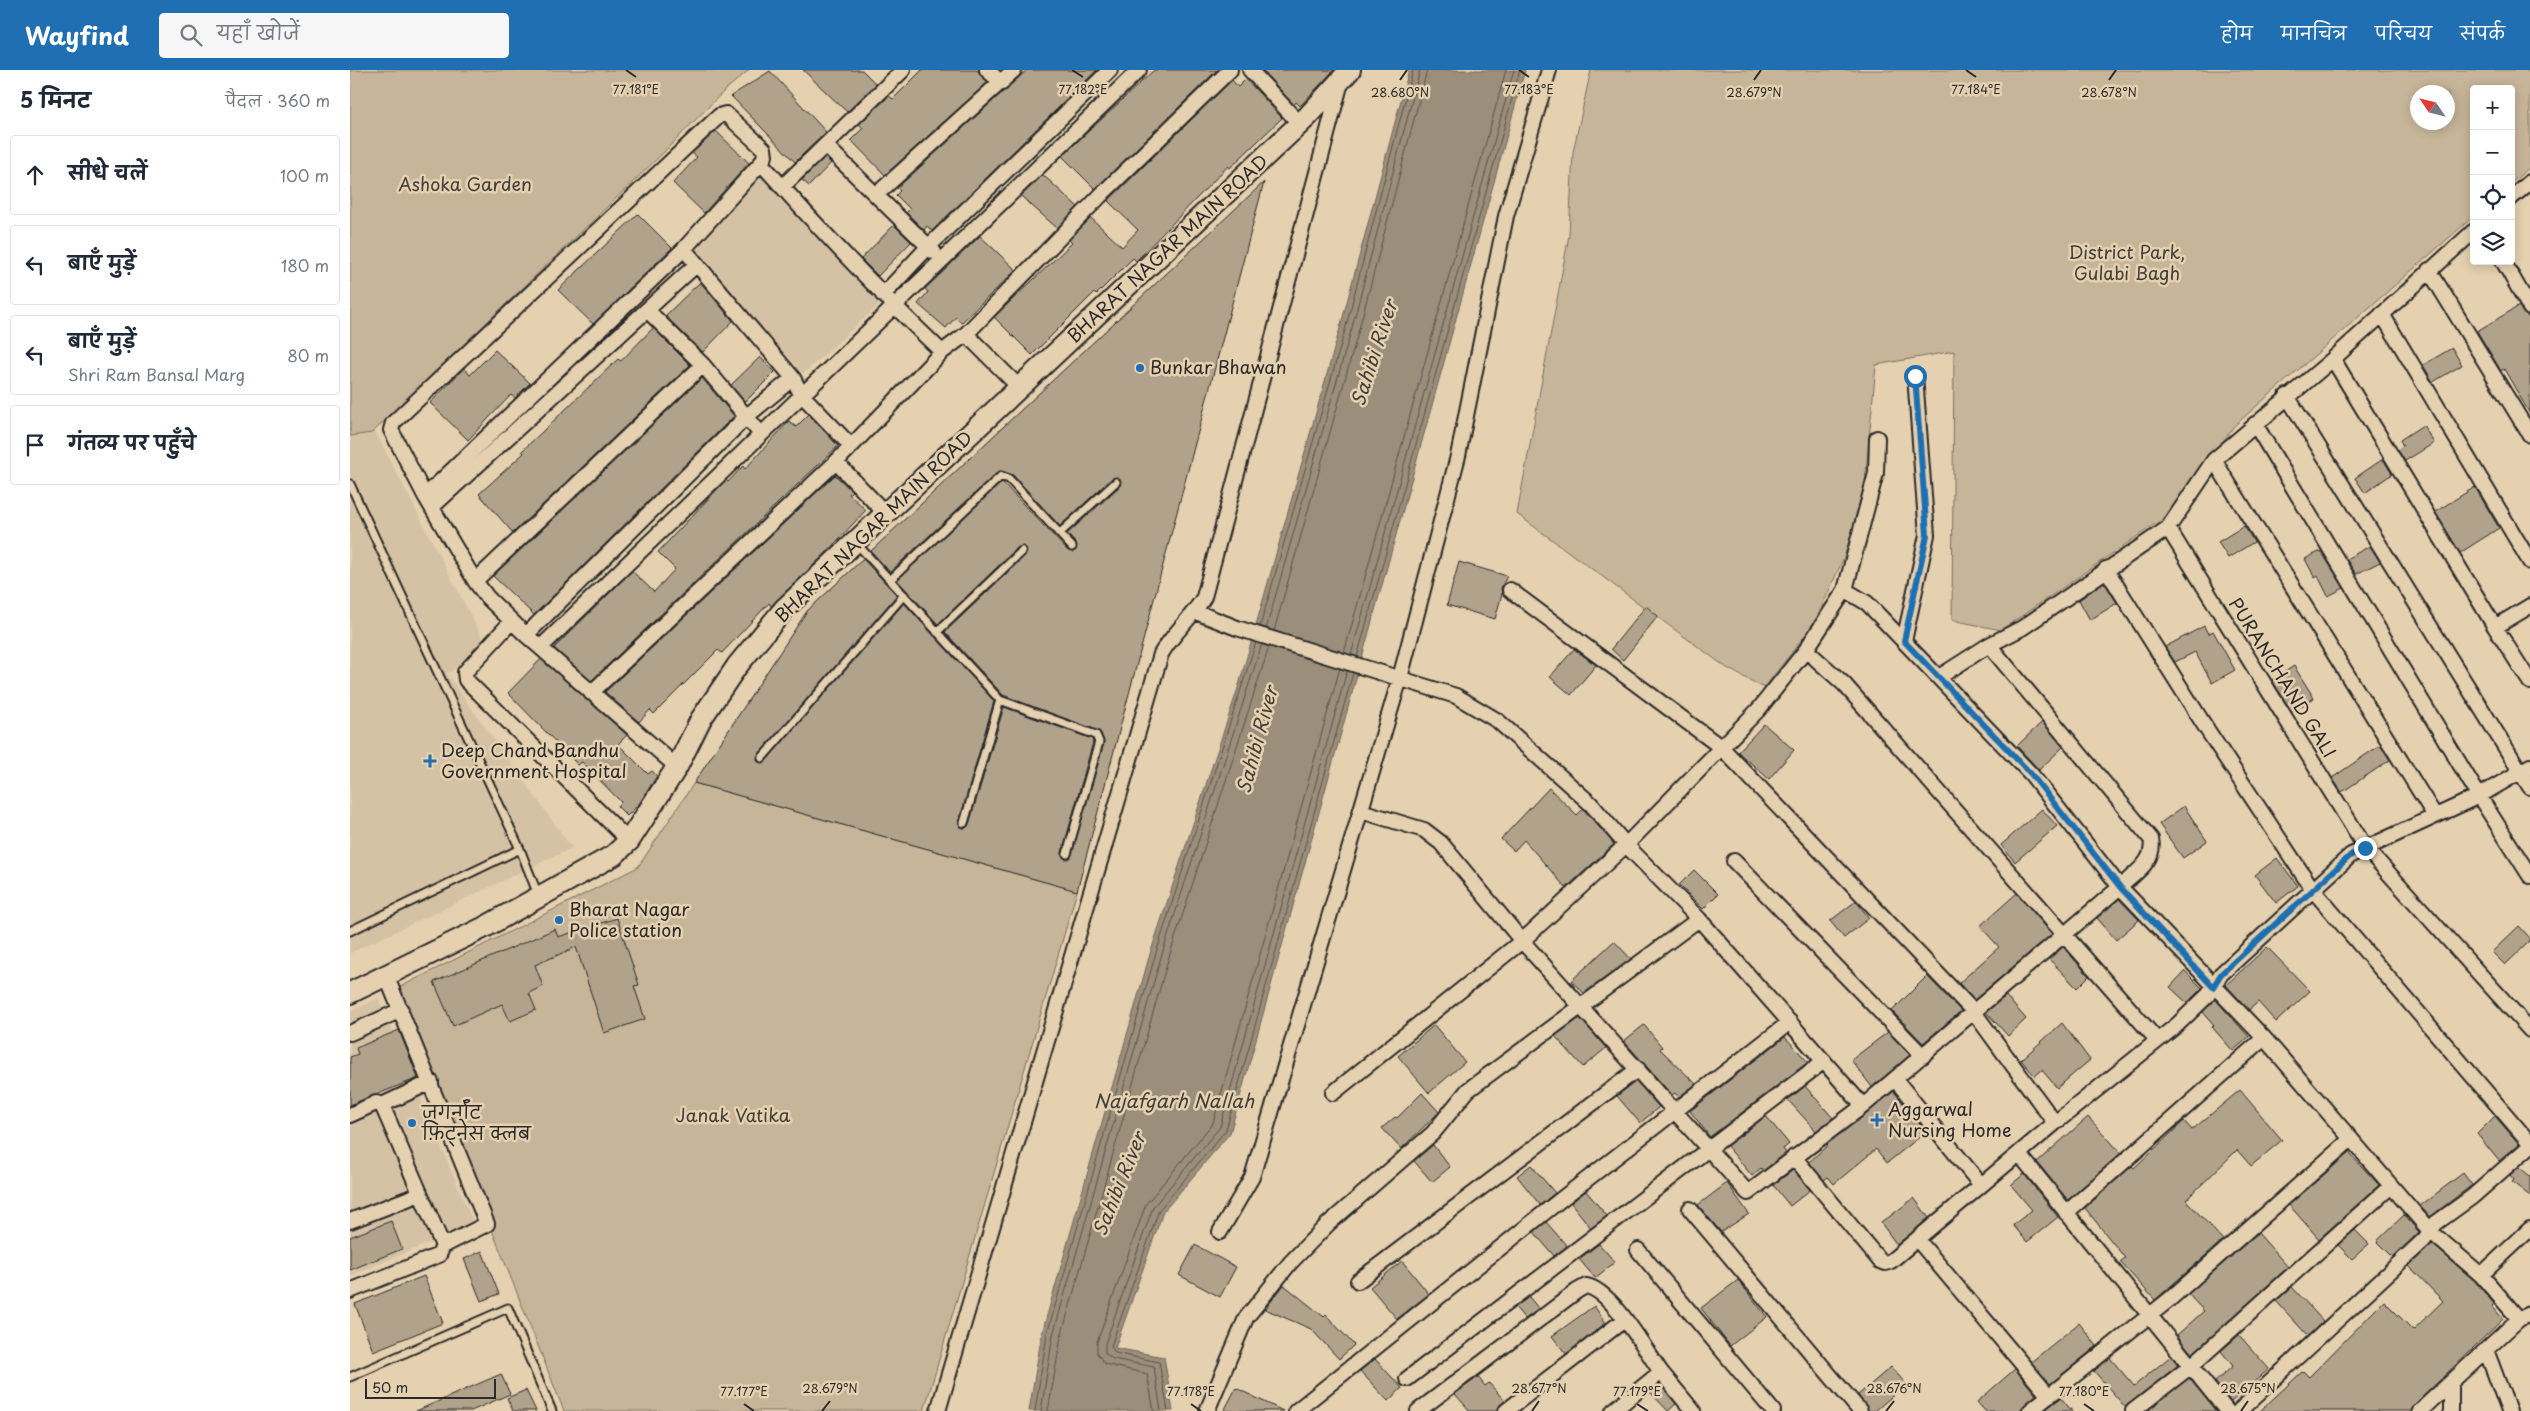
<!DOCTYPE html>
<html lang="hi">
<head>
<meta charset="utf-8">
<style>
	body { margin:0; font-family:"Playpen Sans","Playpen Sans Deva",sans-serif; background:#f6f6f7; color:#1f2937 }
	.controls { position:absolute; right:15px; top:15px; display:grid; overflow:hidden; border-radius:5px; box-shadow:0 2px 12px #0003 }
	.controls button { width:45px; height:45px; display:grid; place-items:center; padding:0; border:0; border-bottom:1px solid #e0e1e3; background:#fff; color:#1f2937; font:25px sans-serif }
	.compass { position:absolute; left:2060px; top:15px; width:45px; height:45px; border-radius:50%; background:#fff; box-shadow:0 2px 12px #0003; rotate:305deg }
	.scale { position:absolute; left:15px; bottom:12px; width:131px; box-sizing:border-box; padding-left:5px; border:2px solid #2b2b2b; border-top:0; font-size:14px; line-height:18px; white-space:nowrap; color:#2b2b2b; -webkit-text-stroke:4px #e5d0af; paint-order:stroke }
	.stop { position:absolute; width:15px; height:15px; margin:-11px; border:4px solid #1f6fb2; border-radius:50%; background:#fff }
	.stop.end { background:#1f6fb2; border-color:#fff; box-shadow:0 1px 5px #0008 }
	.list { margin:0; padding:0; list-style:none }
	h2 { display:flex; justify-content:space-between; align-items:center; height:65px; margin:0; padding:0 20px; font-size:21px }
	h2 small { font-size:16px; font-weight:400; color:#747a83 }
	.list li { display:grid; grid-template-columns:32px 1fr auto; gap:15px; align-items:center; box-sizing:border-box; height:80px; margin:0 10px 10px; padding:0 10px; border:1px solid #e0e1e3; border-radius:5px }
	.list b { display:block; font-size:19px; white-space:nowrap }
	.list p { margin:0; font-size:16px; white-space:nowrap; color:#747a83 }
	.list em { font-size:16px; font-style:normal; color:#747a83 }
	.icon { flex:none; width:28px; height:28px; fill:none; stroke:currentColor; stroke-width:2; stroke-linecap:round; stroke-linejoin:round }
	.map { position:relative; flex:none; width:2180px; height:1341px; overflow:hidden }
	header { display:flex; align-items:center; gap:30px; box-sizing:border-box; height:70px; padding:0 25px; background:#1f6fb2; color:#fff }
	header strong { font-size:24px }
	nav { display:flex; gap:28px; margin-inline-start:auto; font-size:18px }
	.search { width:350px; height:45px; background:#f6f6f7; display:flex; align-items:center; gap:12px; box-sizing:border-box; padding:0 18px; border-radius:5px; color:#747a83; font-size:19px }
	main { display:flex }
	aside { flex:1; background:#fff }
	.map>svg:first-child { display:block }
</style>
</head>
<body>
<header>
<strong>Wayfind</strong>
<div class="search"><svg class="icon" aria-label="search" viewBox="0 0 24 24"><circle cx="10" cy="10" r="6"/><path d="M15 15l6 6"/></svg>यहाँ खोजें</div>
<nav><a>होम</a><a>मानचित्र</a><a>परिचय</a><a>संपर्क</a></nav>
</header>
<main>
<aside>
<h2>5 मिनट<small>पैदल · 360 m</small></h2>
<ul class="list">
<li><svg class="icon" aria-label="ahead" viewBox="0 0 24 24"><path d="M12 20V5M6 11l6-6 6 6"/></svg><div><b>सीधे चलें</b></div><em>100 m</em></li>
<li><svg class="icon" aria-label="left" viewBox="0 0 24 24"><path d="M17 20v-9H6M10 6l-5 5 5 5"/></svg><div><b>बाएँ मुड़ें</b></div><em>180 m</em></li>
<li><svg class="icon" aria-label="left" viewBox="0 0 24 24"><path d="M17 20v-9H6M10 6l-5 5 5 5"/></svg><div><b>बाएँ मुड़ें</b><p>Shri Ram Bansal Marg</p></div><em>80 m</em></li>
<li><svg class="icon" aria-label="arrive" viewBox="0 0 24 24"><path d="M6 21V4h12l-3 4 3 4H6"/></svg><div><b>गंतव्य पर पहुँचे</b></div></li>
</ul>
</aside>
<div class="map">
<svg width="2180" height="1341" viewBox="0 0 2180 1341">
	<rect width="100%" height="100%" fill="#e5d0af"/>
	<filter id="ink" filterUnits="userSpaceOnUse"><feTurbulence type="fractalNoise" baseFrequency=".02" numOctaves="2"/><feDisplacementMap in="SourceGraphic" scale="10" xChannelSelector="R" yChannelSelector="G"/><feConvolveMatrix kernelMatrix="1 2 1 2 8 2 1 2 1" color-interpolation-filters="sRGB"/></filter>
	<g filter="url(#ink)">
		<!-- built -->
		<path fill="#d5c2a4" d="M410,104L530,234L453,304L334,175Z
			M16,344L137,577L97,604L222,778L0,883V355Z
			M28,928L124,1154L0,1206V942Z"/>
		<!-- green -->
		<path fill="#c7b599" stroke="#797062" fill-rule="evenodd" d="M0,0H399L374,21L312,84L22,363L0,366Z
			M1241,0H2180V97L2161,113V19H2124V146L1884,356L1821,443L1651,560L1602,550L1604,281L1526,295L1515,412L1495,485L1464,554L1414,618L1377,598L1167,444L1219,165L1223,82ZM2068,22H2098V52H2068Z
			M344,713L727,821L574,1341H214L46,919L288,797Z"/>
		<!-- water -->
		<path fill="#9b8e7a" stroke="#6e665a" d="M1059,0H1175L880,1063L813,1142L765,1278L814,1287L823,1341H679L692,1263L800,884L889,615L990,258Z"/>
		<g fill="none" stroke-linecap="round" stroke-linejoin="round">
			<!-- shore -->
			<path stroke="#58534b" stroke-width="1" d="M910,557L995,260L1063,0
				M916,559L1001,261L1070,0
				M924,561L1008,263L1077,0
				M994,583L1156,0
				M1001,585L1164,0
				M1007,587L1170,0
				M685,1341L697,1264L805,886L906,572
				M691,1341L703,1265L811,887L912,574
				M698,1341L711,1267L818,890L919,577
				M804,1341L797,1304L755,1294L747,1283V1272L796,1134L863,1053L990,598
				M811,1341L804,1297L763,1289L755,1283V1274L803,1137L870,1057L997,601
				M818,1341L809,1292L765,1283L761,1276L809,1140L876,1060L1003,603"/>
		</g>
		<!-- building -->
		<path fill="#b1a28b" stroke="#2b2b2b" d="M453,0H512L526,14L497,42Z
			M572,0H627L638,12L535,105L501,70L513,58L509,54L539,26L543,29Z
			M677,0H747L582,161L577,156L574,160L556,143L560,139L546,125L550,121L547,118Z
			M804,0H867L745,119L712,86Z
			M912,0H984L950,36L946,32L944,35Z
			M420,1L476,62L445,92L381,26Z
			M896,9L932,48L880,98L878,96L786,191L783,188L746,225L744,223L682,285L644,247L722,173L719,170L741,148L772,177L788,160L758,131L882,10L888,17Z
			M366,61L399,93L354,143L323,113L347,87L342,83Z
			M475,87L481,93L459,116L452,110Z
			M693,105L728,137L707,158L671,126Z
			M914,112L727,821L344,713L457,541L513,489L547,525L408,685V692L416,691L554,533L644,631L609,752L611,757L616,758L619,754L654,637L742,669L743,672L712,783L715,789L721,787L754,673L751,663L653,625L595,562L676,485V478L668,477L588,554L547,510L652,412L718,481L724,482L727,475L717,464L770,416V409L762,408L710,456L663,405L649,401L540,502L521,481Z
			M288,144L322,178L243,254L208,220Z
			M544,155L561,172L528,206L511,189Z
			M630,166L666,200L611,253L606,247L596,258L568,234L578,222L575,219Z
			M350,212L383,251L353,282L315,246Z
			M2169,236L2173,243L2180,248V344L2154,299L2151,301L2127,261Z
			M303,258L340,295L163,463L129,424L174,383L172,381L194,360L268,289L271,291Z
			M2102,278L2112,295L2083,312L2073,295Z
			M145,280L180,313L165,328L161,325L118,370L80,333L114,298L120,305Z
			M410,287L425,302L395,332L381,315Z
			M352,308L384,346L184,545L143,506Z
			M459,344L488,376L241,611L204,578L282,501L304,522L325,499L308,482L376,410L378,412L393,396L395,399L439,351L446,357Z
			M2073,355L2084,373L2055,391L2048,380L2053,376L2050,370Z
			M2033,389L2042,404L2015,423L2005,408Z
			M485,405L502,421L499,424L516,440L474,485L421,536L419,533L372,583L368,580L304,644L300,640L289,652L255,622Z
			M2125,417L2149,458L2110,483L2085,442Z
			M1894,456L1904,472L1878,488L1868,472Z
			M2020,476L2030,492L2006,504L1996,489Z
			M1971,481L1994,518L1978,526L1968,506L1965,508L1955,489Z
			M1109,492L1157,506L1151,518L1152,524L1145,549L1097,535Z
			M1754,512L1767,533L1740,550L1729,530Z
			M1296,536L1308,546L1273,590L1261,579Z
			M1854,556L1858,564L1863,561L1885,600L1862,613L1845,582L1825,592L1815,577Z
			M1224,579L1246,595L1221,625L1200,607Z
			M191,589L277,665L268,674L298,704L302,701L307,706L289,734L277,746L267,736L271,732L232,692L228,695L158,623Z
			M1944,596L1964,628L1942,642L1922,610Z
			M1692,652L1713,677L1689,700L1667,676Z
			M1414,654L1444,680L1419,709L1388,682Z
			M2030,675L2040,690L1992,722L1982,708Z
			M1199,718L1227,745L1233,739L1264,774L1216,818L1174,770L1164,781L1151,769Z
			M1834,736L1857,771L1833,788L1809,754Z
			M1692,739L1707,756L1665,792L1651,775Z
			M1927,788L1948,816L1926,833L1905,805Z
			M1344,800L1368,824L1353,839L1329,815Z
			M1667,823L1702,864L1624,930L1609,913L1649,877L1630,856Z
			M1769,829L1789,850L1766,870L1747,848Z
			M1506,831L1519,848L1494,868L1480,851Z
			M267,848L289,915L284,916L295,949L254,963L226,877L185,895L193,916L179,923L186,940L160,951L152,934L103,956L84,912L205,859L208,867Z
			M2169,856L2180,868V871L2155,895L2142,882Z
			M1264,871L1281,889L1234,923L1221,911Z
			M1713,877L1739,906L1727,918L1699,889Z
			M1917,877L1960,921L1926,952L1908,932L1899,940L1876,915Z
			M1835,901L1852,918L1837,933L1820,917Z
			M1577,906L1611,941L1573,973L1542,941Z
			M1656,926L1676,949L1658,966L1636,942Z
			M1865,929L1899,967L1883,981L1862,957L1864,955L1853,942Z
			M1230,948L1256,978L1233,997L1205,966Z
			M1712,953L1740,990L1707,1018L1692,1000L1685,1006L1671,990Z
			M1084,955L1115,992L1079,1023L1048,986Z
			M1294,955L1312,977L1310,979L1346,1014L1329,1027L1325,1023L1322,1025L1274,971Z
			M49,960L68,1008L0,1035V987L8,984L6,978Z
			M1538,962L1560,985L1522,1017L1501,990Z
			M1435,967L1458,992L1360,1067L1340,1041Z
			M1286,1011L1309,1037L1290,1053L1267,1026Z
			M1455,1016L1483,1048L1466,1061L1438,1030Z
			M1890,1020L1932,1070L1901,1096L1887,1080L1836,1130L1873,1170L1805,1230L1770,1192L1775,1188L1735,1138L1782,1096L1784,1098L1834,1051L1842,1060Z
			M1544,1021L1576,1062L1537,1093L1526,1079L1484,1114L1478,1107L1474,1110L1459,1092L1478,1075L1477,1074Z
			M1072,1023L1089,1042L1051,1079L1032,1058L1045,1047L1047,1048Z
			M1416,1046L1439,1074L1433,1079L1436,1083L1413,1101L1411,1098L1402,1106L1377,1076Z
			M2145,1046L2169,1074L2149,1091L2127,1064Z
			M1738,1047L1771,1083L1718,1130L1687,1092Z
			M1083,1075L1100,1097L1082,1112L1064,1091Z
			M1999,1083L2029,1115L1969,1169L1939,1135Z
			M1181,1095L1205,1123L1190,1135L1167,1106Z
			M2169,1097L2180,1106V1126L2162,1112L2164,1110L2160,1105Z
			M1443,1100L1460,1120L1440,1136L1423,1115Z
			M2113,1103L2122,1115L2080,1147L2070,1136Z
			M1674,1104L1708,1147L1677,1172L1663,1155L1682,1140L1661,1115Z
			M1377,1113L1399,1144L1371,1162L1348,1135Z
			M1236,1121L1257,1146L1241,1158L1221,1133Z
			M1564,1128L1579,1148L1547,1175L1531,1153Z
			M2054,1145L2069,1162L2043,1187L2027,1171Z
			M41,1151L52,1179L0,1200V1167Z
			M1196,1152L1217,1176L1204,1186L1184,1162Z
			M2005,1160L2019,1174L2002,1189L1988,1175Z
			M1908,1163L1938,1197L1842,1284L1827,1265L1854,1241L1838,1224Z
			M1249,1174L1265,1192L1245,1208L1229,1189Z
			M2082,1174L2125,1211L2144,1234L2142,1236L2153,1249L2064,1335L2061,1341H1910L1953,1301L1959,1307L2034,1231L2063,1260L2093,1231L2059,1196Z
			M845,1175L886,1197L870,1227L829,1205Z
			M132,1181L149,1224L131,1231L114,1189Z
			M1052,1191L1079,1224L1047,1249L1020,1217Z
			M74,1206L93,1253L23,1281L5,1234Z
			M1388,1210L1417,1247L1380,1276L1351,1238Z
			M934,1215L974,1247L976,1245L1004,1275L989,1289L961,1259L915,1239Z
			M1942,1217L1973,1251L1958,1266L1926,1231Z
			M1179,1227L1189,1239L1175,1249L1165,1237Z
			M1244,1236L1256,1253L1216,1284L1202,1266Z
			M1729,1253L1747,1276L1700,1314L1681,1292Z
			M1889,1265L1919,1299L1881,1332L1865,1312L1883,1296L1871,1281Z
			M1821,1286L1828,1295L1775,1337L1744,1301L1760,1288L1784,1316Z
			M1025,1289L1052,1318L1038,1331L1010,1301Z
			M1541,1297L1556,1314L1525,1341H1519L1508,1325Z
			M1665,1299L1686,1325L1674,1335L1671,1341H1635L1627,1332Z
			M151,1304L160,1324L121,1341H66Z
			M1128,1307L1135,1316L1139,1313L1155,1331L1147,1341H1120L1105,1324Z
			M1839,1308L1866,1341H1797Z
			M1310,1314L1326,1334L1318,1341L1300,1322Z
			M886,1318L933,1341H874Z
			M176,1320L186,1341H163L157,1328Z
			M1711,1328L1722,1341H1694L1704,1333Z"/>
		<g fill="none" stroke-linecap="round" stroke-linejoin="round">
			<defs>
				<path id="lane" d="M0,414L170,779L188,825
					M710,463L766,412
					M506,473L650,630L746,665L749,672L717,784
					M540,510L651,406L659,409L722,477
					M587,562L672,481
					M412,688L554,525
					M614,753L650,630
					M0,861L170,779
					M0,1307L158,1238L202,1341"/>
				<path id="street" d="M637,0L652,13
					M900,0L950,54
					M476,76L584,182
					M411,93C469,159 529,222 592,282
					M432,117L553,0
					M527,124L664,0
					M2161,128L2180,112
					M334,179L443,308L451,324L500,375
					M2153,191L2180,238
					M2079,200L2180,365
					M533,225L579,176L760,0
					M298,241L353,295L410,363
					M2032,244L2180,492
					M616,264L670,318
					M1983,289L2145,557
					M1937,326L2180,717
					M1905,354L2129,726L2180,806
					M1864,390L2085,746
					M486,392L536,444
					M75,426L334,179L411,93L415,86L414,79L376,44L369,46L43,353L41,360L75,426L125,511L137,527L176,565L327,697
					M82,437L347,194
					M1818,458L2015,777L2180,960
					M1756,499L1858,661L1963,820L2180,1073
					M125,511L353,295
					M1160,520L1372,678L1624,942L1705,1053
					M1495,520L1517,533L1681,704L1770,817L1914,968L2001,1069L1820,1229L1680,1341
					M2180,536L2145,557L2180,612
					M846,542L887,558L1106,626L1148,651L1241,734L1276,775L1349,849L1513,1036
					M161,552L115,602L116,610L279,771
					M176,565L397,346L443,308
					M1554,571L1577,465L1565,306
					M191,577L789,0
					M1456,580L1494,614L1807,970
					M1589,607L1639,575L1672,558L1818,458L1864,390L1983,289L2124,161
					M241,623L486,392L592,282L616,264L753,123L880,0
					M1011,741L1074,760L1091,773L1172,871L1398,1123L1513,1036L1770,817C1785,803 1806,791 1801,769L1639,575
					M1384,791L1573,986
					M36,905L137,1154L93,1176
					M0,963L51,940
					M1545,1009L1631,1115
					M983,1023L1172,871L1276,775L1409,639L1456,580L1495,520L1526,403L1527,368
					M32,1035L81,1012
					M0,1045L26,1033L32,1035L93,1176L89,1185L0,1221
					M2001,1069L2080,1161L2131,1205L2169,1249
					M1670,1085L1877,1341
					M1444,1087L1530,1191L1535,1193L1541,1191L1705,1053L1827,955L1857,926L1871,904L2001,785L2129,726L2180,696
					M1340,1139L1510,1341
					M1716,1143L1914,968
					M0,1151L70,1124
					M870,1162L902,1107L1050,608L1108,386L1156,146L1199,0
					M1567,1169L1699,1326
					M1288,1180L1423,1341
					M2131,1205L2180,1159
					M1008,1211L1288,999
					M2136,1280L2159,1341
					M1057,1309L1474,991
					M588,1341L811,584C823,563 842,548 854,527L991,12
					M857,1341L896,1248L940,1193L978,1154L1083,1063L1118,1020L1349,849
					M946,1341L1214,1127L1440,952
					M1068,1341L1227,1221L1236,1216C1262,1220 1296,1281 1311,1302
					M1156,1341L1274,1250
					M1263,1341L1311,1302L1343,1341
					M1783,1341L1840,1297L2041,1116
					M1889,1341L2074,1170L2086,1153L2122,1127L2180,1076
					M2070,1341L2169,1249L2180,1244
					M2101,1341V1313"/>
				<path id="secondary" d="M0,923L135,857L264,785L279,771L327,697L351,649L387,596L435,538L958,46L1000,0"/>
			</defs>
			<!-- lane casing -->
			<use href="#lane" stroke="#2b2b2b" stroke-width="11"/>
			<!-- street casing -->
			<use href="#street" stroke="#2b2b2b" stroke-width="18"/>
			<!-- secondary casing -->
			<use href="#secondary" stroke="#2b2b2b" stroke-width="24"/>
			<!-- lane -->
			<use href="#lane" stroke="#e5d0af" stroke-width="7"/>
			<!-- street -->
			<use href="#street" stroke="#e5d0af" stroke-width="14"/>
			<!-- secondary -->
			<use href="#secondary" stroke="#e5d0af" stroke-width="20"/>
		</g>
	</g>
	<g fill="none" stroke-linecap="round" stroke-linejoin="round" filter="url(#ink)">
		<!-- route -->
		<path stroke="#1f6fb2" stroke-width="6" d="M1565,306L1577,465L1554,571L1681,704L1770,817L1863,917L1871,904L2001,785L2015,778"/>
	</g>
	<!-- ticks -->
	<path fill="none" stroke="#2b2b2b" stroke-width="2" d="M276,0L286,7M722,0L733,7M1169,0L1179,7M1616,0L1626,7M1050,10L1057,0M1404,10L1411,0M1759,10L1766,0M394,1334L404,1341M841,1334L851,1341M1287,1334L1298,1341M1734,1334L1744,1341M472,1341L480,1331M1182,1341L1189,1331M1536,1341L1544,1331M1891,1341L1898,1331"/>
	<!-- markers -->
	<g fill="#1f6fb2" stroke="#e5d0af" stroke-width="2">
		<circle cx="790" cy="298" r="5"/>
		<path d="M77.5 683.5h5v5h5v5h-5v5h-5v-5h-5v-5h5z"/>
		<circle cx="209" cy="850" r="5"/>
		<path d="M1524.5 1042.5h5v5h5v5h-5v5h-5v-5h-5v-5h5z"/>
		<circle cx="62" cy="1053" r="5"/>
	</g>
	<g text-anchor="middle" stroke-width="5" stroke-linejoin="round" paint-order="stroke">
		<!-- park labels -->
		<g font-size="18" fill="#42403c" stroke="#e5d0af">
			<text x="115" y="121">Ashoka Garden</text>
			<text x="1777" y="189">District Park,<tspan x="1777" dy="21">Gulabi Bagh</tspan></text>
			<text x="383" y="1052">Janak Vatika</text>
		</g>
		<!-- street labels -->
		<g font-size="18" fill="#2b2b2b" stroke="#e5d0af">
			<text transform="translate(818 179) rotate(-43)" y="6">BHARAT NAGAR MAIN ROAD</text>
			<text transform="translate(524 457) rotate(-44)" y="6">BHARAT NAGAR MAIN ROAD</text>
			<text transform="translate(1932 608) rotate(58)" y="6">PURANCHAND GALI</text>
		</g>
		<!-- poi labels -->
		<g font-size="18" fill="#2b2b2b" stroke="#e5d0af" text-anchor="start">
			<text x="800" y="304">Bunkar Bhawan</text>
			<text x="91" y="687">Deep Chand Bandhu<tspan x="91" dy="21">Government Hospital</tspan></text>
			<text x="219" y="846">Bharat Nagar<tspan x="219" dy="21">Police station</tspan></text>
			<text x="1538" y="1046">Aggarwal<tspan x="1538" dy="21">Nursing Home</tspan></text>
			<text x="72" y="1049">जगर्नॉट<tspan x="72" dy="21">फ़िट्नेस क्लब</tspan></text>
		</g>
		<!-- water labels -->
		<g font-size="19" font-style="italic" fill="#413f3b" stroke="#e5d0af">
			<text transform="translate(1024 283) rotate(-72)" y="7">Sahibi River</text>
			<text transform="translate(907 670) rotate(-75)" y="7">Sahibi River</text>
			<text x="824" y="1038">Najafgarh Nallah</text>
			<text transform="translate(769 1114) rotate(-68)" y="7">Sahibi River</text>
		</g>
	</g>
	<g font-size="12" text-anchor="middle" fill="#2b2b2b" stroke="#e5d0af" stroke-width="5" stroke-linejoin="round" paint-order="stroke">
		<text x="286" y="24">77.181°E</text>
		<text x="733" y="24">77.182°E</text>
		<text x="1179" y="24">77.183°E</text>
		<text x="1626" y="24">77.184°E</text>
		<text x="1050" y="27">28.680°N</text>
		<text x="1404" y="27">28.679°N</text>
		<text x="1759" y="27">28.678°N</text>
		<text x="480" y="1323">28.679°N</text>
		<text x="1189" y="1323">28.677°N</text>
		<text x="1544" y="1323">28.676°N</text>
		<text x="1898" y="1323">28.675°N</text>
		<text x="394" y="1326">77.177°E</text>
		<text x="841" y="1326">77.178°E</text>
		<text x="1287" y="1326">77.179°E</text>
		<text x="1734" y="1326">77.180°E</text>
	</g>
</svg>
<div class="controls">
<button>+</button>
<button>−</button>
<button><svg class="icon" aria-label="locate" viewBox="0 0 24 24"><circle cx="12" cy="12" r="6"/><path d="M12 2v4M12 18v4M2 12h4M18 12h4"/></svg></button>
<button><svg class="icon" aria-label="layers" viewBox="0 0 24 24"><path d="M12 4l9 5-9 5-9-5zM3 14l9 5 9-5"/></svg></button>
</div>
<svg class="compass" viewBox="-18 -18 36 36"><path d="M0-13l5 13h-10z" fill="#e53935"/><path d="M0 13l5-13h-10z" fill="#747a83"/></svg>
<div class="scale">50 m</div>
<div class="stop" style="left:1565px;top:306px"></div>
<div class="stop end" style="left:2015px;top:778px"></div>
</div>
</main>
</body>
</html>
